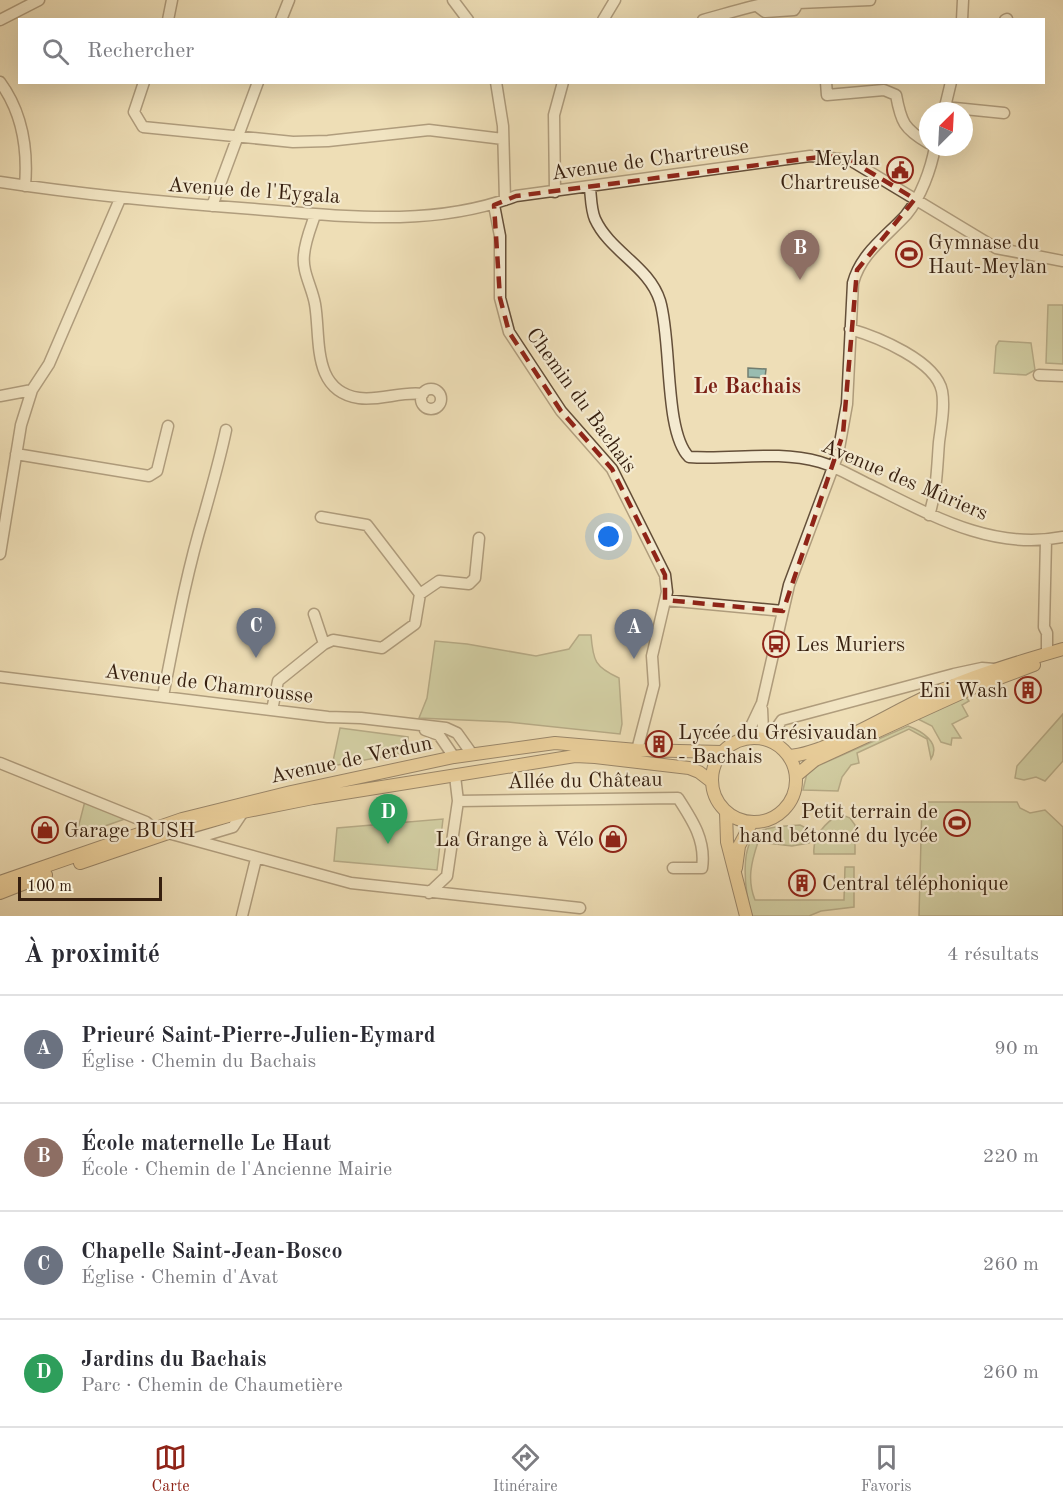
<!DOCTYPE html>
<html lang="fr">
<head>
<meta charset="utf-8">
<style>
	body { margin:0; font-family:"Old Standard TT",serif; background:#f2f2f3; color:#2b2b33 }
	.compass { position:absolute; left:919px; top:102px; width:54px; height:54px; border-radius:50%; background:#fff; box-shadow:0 6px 24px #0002; rotate:24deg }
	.scale { position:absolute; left:18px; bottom:15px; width:144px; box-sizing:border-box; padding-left:6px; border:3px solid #361f0f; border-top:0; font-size:16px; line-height:21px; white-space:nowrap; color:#361f0f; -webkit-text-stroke:4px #f4ead0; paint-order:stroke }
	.you { position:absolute; left:609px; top:537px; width:21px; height:21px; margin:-15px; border:4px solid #fff; border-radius:50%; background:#1a73e8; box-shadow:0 0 0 9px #1a73e833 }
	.badge { display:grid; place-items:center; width:39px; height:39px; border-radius:50%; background:#8f2418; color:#fff; font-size:20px; font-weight:700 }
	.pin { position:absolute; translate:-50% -50px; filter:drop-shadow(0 2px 3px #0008) }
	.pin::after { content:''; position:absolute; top:32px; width:21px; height:18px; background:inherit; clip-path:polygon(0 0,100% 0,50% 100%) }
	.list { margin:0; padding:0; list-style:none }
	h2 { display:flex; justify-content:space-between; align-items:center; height:78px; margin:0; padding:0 24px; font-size:26px }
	h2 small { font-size:20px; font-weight:400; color:#7c7c81 }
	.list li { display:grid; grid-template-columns:39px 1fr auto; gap:18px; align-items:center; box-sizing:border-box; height:108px; padding:0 24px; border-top:2px solid #e1e1e2 }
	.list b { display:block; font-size:22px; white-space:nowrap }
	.list p { margin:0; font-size:20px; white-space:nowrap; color:#7c7c81 }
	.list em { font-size:20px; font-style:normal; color:#7c7c81 }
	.icon { flex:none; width:33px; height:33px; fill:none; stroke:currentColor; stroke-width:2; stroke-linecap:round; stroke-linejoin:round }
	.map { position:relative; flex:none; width:1063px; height:916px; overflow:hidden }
	.search { position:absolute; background:#fff; box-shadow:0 6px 24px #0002; left:18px; right:18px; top:18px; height:66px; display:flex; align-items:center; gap:15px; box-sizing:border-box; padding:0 21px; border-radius:0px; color:#7c7c81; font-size:22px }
	.sheet { height:510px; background:#fff }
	nav { display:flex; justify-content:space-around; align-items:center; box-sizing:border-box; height:84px; border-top:2px solid #e1e1e2; background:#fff; font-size:16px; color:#7c7c81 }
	nav a { display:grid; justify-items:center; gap:3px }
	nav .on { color:#8f2418 }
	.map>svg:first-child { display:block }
</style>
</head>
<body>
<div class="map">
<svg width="1063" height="916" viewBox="0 0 1063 916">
	<rect width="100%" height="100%" fill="#eedeb7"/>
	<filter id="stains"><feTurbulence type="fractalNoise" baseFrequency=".00333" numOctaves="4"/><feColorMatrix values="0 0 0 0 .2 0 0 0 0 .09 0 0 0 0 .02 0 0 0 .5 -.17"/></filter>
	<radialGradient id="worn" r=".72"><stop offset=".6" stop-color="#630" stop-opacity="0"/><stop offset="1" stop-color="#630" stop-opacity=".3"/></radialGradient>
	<!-- green -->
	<path fill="#b4c292" stroke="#757050" stroke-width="1.5" d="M1048,305H1063V364L1046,363Z
		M999,341L1031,343L1035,370L1026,375L994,373L996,346Z
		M579,635H591C593,661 595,667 619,678L622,724L620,734L508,722L419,718L427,698L435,641L467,644L536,656L569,649Z
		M966,697L969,701L962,705L968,716L952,724L961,738H952L951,745L941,742L932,726L916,718Z
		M1063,714V761L1045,781L1036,777L1024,780L1015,778L1017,766Z
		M908,726C922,731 941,743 931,759L927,739L909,729L857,753L859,763L851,765L842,777L838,791L803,790L807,773L813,768Z
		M340,728L408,737L409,752L332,766Z
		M85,801L128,818L76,836Z
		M922,802H1017L1020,808L1030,813L1045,810L1063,827V916H919Z
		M840,814L850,818L855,825V854H814C812,836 826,822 840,814Z
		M443,819L437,870L334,861L337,828Z
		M800,825L810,830L812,837L809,843L792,846L758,842C751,863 747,880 755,900H844L845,867H854V907L821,911L809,916H752C746,896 736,840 763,830C774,826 788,826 800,825Z"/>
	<!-- water -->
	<path fill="#99bcb0" stroke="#717d70" stroke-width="1.5" d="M748,368L766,369L765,378L748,377Z"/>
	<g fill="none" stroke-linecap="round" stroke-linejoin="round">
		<defs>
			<path id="minor" d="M453,0L468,20
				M757,6L765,12L794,10L798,3L870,0
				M0,20L39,0
				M168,20L172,0
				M281,20L289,0
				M603,20L615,0
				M703,20C733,12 761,2 792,0
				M962,20L963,0
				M1005,20L1007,19
				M0,82C22,112 28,150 25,186
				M144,82L134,112L143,127L293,142L328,141L429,130L503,139
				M496,82L503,126L505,200
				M826,82L827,95L884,90L896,95C901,122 904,129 928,143
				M945,107L1004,113
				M944,111L951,82
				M0,182C85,195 169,203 254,209C342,216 433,228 516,196L810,156L850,160L996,248L1063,261
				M590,188C591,197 591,210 595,219C610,252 649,266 660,301C672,341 664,432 689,457C733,460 776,450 820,462C837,467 853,477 870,485C931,515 992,551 1063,537
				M555,192L554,115L563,82
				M494,205L500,236V298L509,332L561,411L612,469L665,575L667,592L652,656L654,685L637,750
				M212,206L258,82
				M315,215C311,227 305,241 304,255C302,272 312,287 315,304C321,338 311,391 359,398C380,401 402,391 423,394
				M850,329C878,337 936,361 942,391C945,407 941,426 939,442C937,467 937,491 929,515
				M1039,375L1063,376
				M421 399a10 10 0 1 1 20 0a10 10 0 1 1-20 0Z
				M0,396L32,390
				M16,454L149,476L157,471L168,426
				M1046,540L1044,627L1047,633V653
				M0,554L21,425L32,390L49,364L120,199
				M420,594L439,581L469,584L475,578L479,538
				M665,600L783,611
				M314,614L324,644
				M0,677L328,717L361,718L446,728L457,733L472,754
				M163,696C175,636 186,574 204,515C212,486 220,459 226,430
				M762,709L763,731L768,740
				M272,710L278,681L324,644L333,640L382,648L415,624L420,594L367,525L321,517
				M425,730L439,735L454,757
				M745,739L762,703L789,585L838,454L847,404L853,283C861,253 886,237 906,215C921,197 931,169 935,147
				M768,740L782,720L954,674L982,668L995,669
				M0,763L146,822L154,829
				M458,801L678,798C693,821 706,841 702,868H673
				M168,833L351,883L580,908
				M193,839L233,827L243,812
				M429,893L447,876L458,801L455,776
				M242,916L256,859"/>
			<path id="major" d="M712 780a42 42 0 1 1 84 0a42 42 0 1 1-84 0Z
				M789,756C826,754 892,712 928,696C971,676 1018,662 1063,649
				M797,775L815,760L902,720L970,689L1034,665
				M726,812L727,842L746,916
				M80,863L168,833L243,812L313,798L538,762L575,756L595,757L689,768L699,772L712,782
				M736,868L739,846L752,822
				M0,882L182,819L291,792L454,757L555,743L637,750L722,752
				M0,893L46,875"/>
		</defs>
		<!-- minor casing -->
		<use href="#minor" stroke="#644f39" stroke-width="13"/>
		<!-- major casing -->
		<use href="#major" stroke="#361f0f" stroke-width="14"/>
		<!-- minor -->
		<use href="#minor" stroke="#f4ead0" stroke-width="10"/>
		<!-- major -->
		<use href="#major" stroke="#e7bf7c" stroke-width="12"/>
	</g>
	<!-- marked area -->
	<path d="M0 0H1063V916H0ZM828,156L850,160L915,199L857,270L843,434L783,611L665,600V575L612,469L561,411L509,332L500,298L494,205L516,196Z" fill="#eedeb7" fill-opacity=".55" fill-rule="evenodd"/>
	<path fill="none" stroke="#8f2418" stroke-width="4.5" stroke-dasharray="12 8" stroke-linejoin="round" d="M828,156L850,160L915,199L857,270L843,434L783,611L665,600V575L612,469L561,411L509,332L500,298L494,205L516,196Z"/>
	<!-- icons -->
	<defs>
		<symbol id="civic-ring" viewBox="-11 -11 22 22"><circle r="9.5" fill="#f4ead0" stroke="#8f2418" stroke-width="1.5"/><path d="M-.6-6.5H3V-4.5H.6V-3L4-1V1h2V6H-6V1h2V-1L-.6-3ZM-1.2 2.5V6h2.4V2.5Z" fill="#8f2418"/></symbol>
		<symbol id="stadium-ring" viewBox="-11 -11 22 22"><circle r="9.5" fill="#f4ead0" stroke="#8f2418" stroke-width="1.5"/><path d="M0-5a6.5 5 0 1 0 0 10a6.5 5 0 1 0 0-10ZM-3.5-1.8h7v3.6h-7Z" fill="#8f2418"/></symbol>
		<symbol id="bus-ring" viewBox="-11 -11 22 22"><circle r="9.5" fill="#f4ead0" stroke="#8f2418" stroke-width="1.5"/><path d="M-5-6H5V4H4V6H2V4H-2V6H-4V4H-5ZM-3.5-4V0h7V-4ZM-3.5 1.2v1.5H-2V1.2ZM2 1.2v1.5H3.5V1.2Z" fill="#8f2418"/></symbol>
		<symbol id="building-ring" viewBox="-11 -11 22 22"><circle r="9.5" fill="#f4ead0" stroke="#8f2418" stroke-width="1.5"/><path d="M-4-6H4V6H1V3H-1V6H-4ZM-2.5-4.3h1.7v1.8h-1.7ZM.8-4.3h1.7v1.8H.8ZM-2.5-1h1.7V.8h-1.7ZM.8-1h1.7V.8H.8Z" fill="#8f2418"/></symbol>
		<symbol id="shop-ring" viewBox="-11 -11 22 22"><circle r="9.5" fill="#f4ead0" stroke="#8f2418" stroke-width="1.5"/><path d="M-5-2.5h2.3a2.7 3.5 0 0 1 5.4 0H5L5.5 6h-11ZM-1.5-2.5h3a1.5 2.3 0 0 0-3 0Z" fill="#8f2418"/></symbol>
	</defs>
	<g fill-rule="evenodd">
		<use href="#civic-ring" x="885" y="155" width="30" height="30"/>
		<use href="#stadium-ring" x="894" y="239" width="30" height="30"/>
		<use href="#bus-ring" x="761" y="629" width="30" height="30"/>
		<use href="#building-ring" x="1013" y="675" width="30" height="30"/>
		<use href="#building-ring" x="644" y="729" width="30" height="30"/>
		<use href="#stadium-ring" x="942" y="808" width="30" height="30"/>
		<use href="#shop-ring" x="30" y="815" width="30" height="30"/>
		<use href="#shop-ring" x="598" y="824" width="30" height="30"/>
		<use href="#building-ring" x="787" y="868" width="30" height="30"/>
	</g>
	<g text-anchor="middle" stroke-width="4.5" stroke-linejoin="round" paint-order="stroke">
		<!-- poi labels -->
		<g font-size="21" fill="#361f0f" stroke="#f4ead0" text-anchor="start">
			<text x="880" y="165" text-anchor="end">Meylan<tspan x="880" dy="24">Chartreuse</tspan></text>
			<text x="928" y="249">Gymnase du<tspan x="928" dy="24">Haut-Meylan</tspan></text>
			<text x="796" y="651">Les Muriers</text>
			<text x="1008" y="697" text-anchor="end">Eni Wash</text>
			<text x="678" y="739">Lycée du Grésivaudan<tspan x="678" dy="24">- Bachais</tspan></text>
			<text x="938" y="818" text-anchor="end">Petit terrain de<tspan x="938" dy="24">hand bétonné du lycée</tspan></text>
			<text x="64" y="837">Garage BUSH</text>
			<text x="594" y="846" text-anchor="end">La Grange à Vélo</text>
			<text x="822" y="890">Central téléphonique</text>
		</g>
		<!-- street labels -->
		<g font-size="21" fill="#361f0f" stroke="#f4ead0">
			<text transform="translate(650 159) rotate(-8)" y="7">Avenue de Chartreuse</text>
			<text transform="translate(254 190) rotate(4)" y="7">Avenue de l'Eygala</text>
			<text transform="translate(582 400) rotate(54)" y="7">Chemin du Bachais</text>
			<text transform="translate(905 479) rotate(23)" y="7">Avenue des Mûriers</text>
			<text transform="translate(209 683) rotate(7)" y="7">Avenue de Chamrousse</text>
			<text transform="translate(351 759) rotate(-12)" y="7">Avenue de Verdun</text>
			<text transform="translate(585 780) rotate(-1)" y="7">Allée du Château</text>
		</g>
		<!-- neighbourhood labels -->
		<g font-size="22" font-weight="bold" fill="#7a1f14" stroke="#f4ead0">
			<text x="747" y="393">Le Bachais</text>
		</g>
	</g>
	<rect width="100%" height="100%" filter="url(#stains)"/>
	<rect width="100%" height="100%" fill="url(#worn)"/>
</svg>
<svg class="compass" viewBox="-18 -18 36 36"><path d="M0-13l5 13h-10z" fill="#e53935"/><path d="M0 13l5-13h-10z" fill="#7c7c81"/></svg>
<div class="scale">100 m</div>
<div class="you"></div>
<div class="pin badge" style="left:634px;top:659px;background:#6b7280">A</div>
<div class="pin badge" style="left:800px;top:280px;background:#8d6e63">B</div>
<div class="pin badge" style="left:256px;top:658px;background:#6b7280">C</div>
<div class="pin badge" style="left:388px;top:844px;background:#2e9e5b">D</div>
<div class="search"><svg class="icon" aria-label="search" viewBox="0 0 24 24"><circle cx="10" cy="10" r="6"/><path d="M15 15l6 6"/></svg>Rechercher</div>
</div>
<section class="sheet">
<h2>À proximité<small>4 résultats</small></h2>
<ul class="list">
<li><span class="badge" style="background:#6b7280">A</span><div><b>Prieuré Saint-Pierre-Julien-Eymard</b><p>Église · Chemin du Bachais</p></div><em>90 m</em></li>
<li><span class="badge" style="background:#8d6e63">B</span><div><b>École maternelle Le Haut</b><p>École · Chemin de l'Ancienne Mairie</p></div><em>220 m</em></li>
<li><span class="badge" style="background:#6b7280">C</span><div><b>Chapelle Saint-Jean-Bosco</b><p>Église · Chemin d'Avat</p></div><em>260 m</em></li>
<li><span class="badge" style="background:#2e9e5b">D</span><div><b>Jardins du Bachais</b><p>Parc · Chemin de Chaumetière</p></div><em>260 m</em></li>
</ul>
</section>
<nav>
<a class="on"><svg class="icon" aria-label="map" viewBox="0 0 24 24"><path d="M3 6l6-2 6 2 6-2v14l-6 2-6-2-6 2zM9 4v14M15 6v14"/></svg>Carte</a>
<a><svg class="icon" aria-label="directions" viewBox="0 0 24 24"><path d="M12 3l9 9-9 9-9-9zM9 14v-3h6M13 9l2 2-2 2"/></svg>Itinéraire</a>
<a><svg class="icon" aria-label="saved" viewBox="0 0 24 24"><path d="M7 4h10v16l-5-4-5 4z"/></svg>Favoris</a>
</nav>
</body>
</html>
